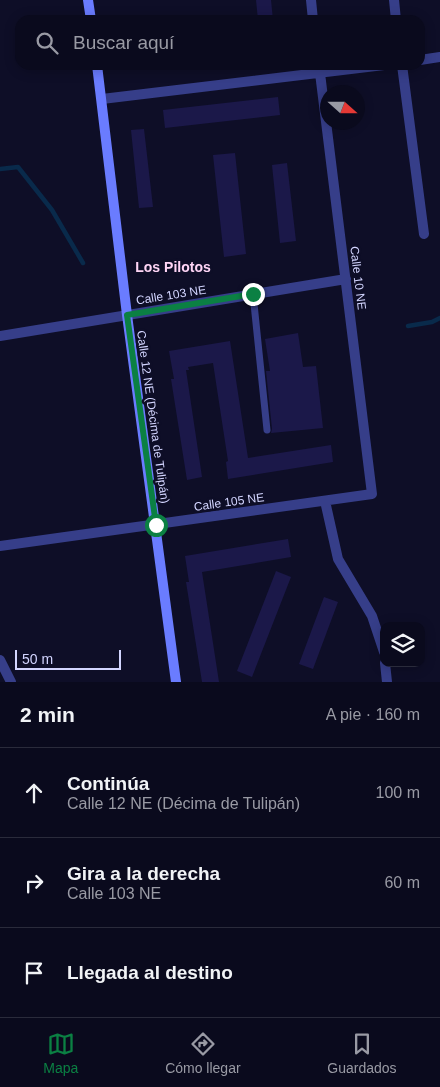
<!DOCTYPE html>
<html lang="es">
<head>
<meta charset="utf-8">
<style>
	body { margin:0; font-family:Helvetica,sans-serif; background:#18182a; color:#f1f3f6 }
	.controls { position:absolute; right:15px; bottom:15px; display:grid; overflow:hidden; border-radius:10px; box-shadow:0 2px 12px #0003 }
	.controls button { width:45px; height:45px; display:grid; place-items:center; padding:0; border:0; border-bottom:1px solid #2a2b3b; background:#0a0a1d; color:#f1f3f6; font:25px sans-serif }
	.compass { position:absolute; left:320px; top:85px; width:45px; height:45px; border-radius:50%; background:#0a0a1d; box-shadow:0 2px 12px #0003; rotate:111deg }
	.scale { position:absolute; left:15px; bottom:12px; width:106px; box-sizing:border-box; padding-left:5px; border:2px solid #d3d5ff; border-top:0; font-size:14px; line-height:18px; white-space:nowrap; color:#d3d5ff; -webkit-text-stroke:4px #0e0e27; paint-order:stroke }
	.stop { position:absolute; width:15px; height:15px; margin:-11px; border:4px solid #0b8043; border-radius:50%; background:#fff }
	.stop.end { background:#0b8043; border-color:#fff; box-shadow:0 1px 5px #0008 }
	.list { margin:0; padding:0; list-style:none }
	h2 { display:flex; justify-content:space-between; align-items:center; height:65px; margin:0; padding:0 20px; font-size:21px }
	h2 small { font-size:16px; font-weight:400; color:#999aa4 }
	.list li { display:grid; grid-template-columns:32px 1fr auto; gap:15px; align-items:center; box-sizing:border-box; height:90px; padding:0 20px; border-top:1px solid #2a2b3b }
	.list b { display:block; font-size:19px; white-space:nowrap }
	.list p { margin:0; font-size:16px; white-space:nowrap; color:#999aa4 }
	.list em { font-size:16px; font-style:normal; color:#999aa4 }
	.icon { flex:none; width:28px; height:28px; fill:none; stroke:currentColor; stroke-width:2; stroke-linecap:round; stroke-linejoin:round }
	.map { position:relative; flex:none; width:440px; height:682px; overflow:hidden }
	.search { position:absolute; background:#0a0a1d; box-shadow:0 2px 12px #0003; left:15px; right:15px; top:15px; height:55px; display:flex; align-items:center; gap:12px; box-sizing:border-box; padding:0 18px; border-radius:15px; color:#999aa4; font-size:19px }
	.sheet { height:335px; background:#0a0a1d }
	nav { display:flex; justify-content:space-around; align-items:center; box-sizing:border-box; height:70px; border-top:1px solid #2a2b3b; background:#0a0a1d; font-size:14px; color:#999aa4 }
	nav a { display:grid; justify-items:center; gap:2px }
	nav .on { color:#0b8043 }
	.map>svg:first-child { display:block }
</style>
</head>
<body>
<div class="map">
<svg width="440" height="682" viewBox="0 0 440 682">
	<rect width="100%" height="100%" fill="#0e0e27"/>
	<g fill="none" stroke-linecap="round" stroke-linejoin="round">
		<!-- stream -->
		<path stroke="#092a4b" stroke-width="4.5" d="M0,169L18,167L52,210L83,263
			M408,326L432,322L440,318"/>
	</g>
	<!-- building -->
	<path fill="#1b1849" d="M256,0H271L273,20H258Z
		M278,97L280,115L165,128L163,110Z
		M144,129L153,207L139,208L131,130Z
		M235,153L246,254L224,257L213,155Z
		M287,163L296,241L280,243L272,165Z
		M298,333L303,367L316,366L323,428L271,433L272,429L266,371H270L265,339Z
		M230,341L248,458L331,445L333,462L228,479L226,462L228,461L213,363L188,367L189,370H186L202,477L187,480L171,379H174L169,351Z
		M288,539L291,557L202,572L219,682H202L186,582H189L185,556Z
		M276,571L291,577L252,677L237,671Z
		M324,597L338,602L313,669L299,664Z"/>
	<g fill="none" stroke-linecap="round" stroke-linejoin="round">
		<!-- lane -->
		<path stroke="#363e89" stroke-width="7" d="M253,294L267,430"/>
		<!-- street -->
		<path stroke="#363e89" stroke-width="10" d="M311,0L313,20
			M394,0L396,20
			M420,60L440,57
			M402,65L424,234
			M102,99L384,65
			M0,336L346,279
			M325,501L338,559L372,616L384,652
			M0,546L372,494L319,65
			M0,660L11,682
			M385,663L387,682"/>
		<!-- secondary -->
		<path stroke="#6a7cff" stroke-width="10" d="M88,0L91,20
			M97,65L127,315L176,682"/>
	</g>
	<g fill="none" stroke-linecap="round" stroke-linejoin="round">
		<!-- route -->
		<path stroke="#0b8043" stroke-width="6" d="M156,525L127,315L253,294"/>
	</g>
	<g text-anchor="middle" stroke-width="5" stroke-linejoin="round" paint-order="stroke">
		<!-- street labels -->
		<g font-size="12" fill="#d3d5ff" stroke="#0e0e27">
			<text transform="translate(358 278) rotate(83)" y="4">Calle 10 NE</text>
			<text transform="translate(171 295) rotate(-9)" y="4">Calle 103 NE</text>
			<text transform="translate(153 417) rotate(82)" y="4">Calle 12 NE (Décima de Tulipán)</text>
			<text transform="translate(229 502) rotate(-8)" y="4">Calle 105 NE</text>
		</g>
		<!-- neighbourhood labels -->
		<g font-size="14" font-weight="bold" fill="#ffd5f6" stroke="#0e0e27">
			<text x="173" y="272">Los Pilotos</text>
		</g>
	</g>
</svg>
<div class="controls">
<button><svg class="icon" aria-label="layers" viewBox="0 0 24 24"><path d="M12 4l9 5-9 5-9-5zM3 14l9 5 9-5"/></svg></button>
</div>
<svg class="compass" viewBox="-18 -18 36 36"><path d="M0-13l5 13h-10z" fill="#e53935"/><path d="M0 13l5-13h-10z" fill="#999aa4"/></svg>
<div class="scale">50 m</div>
<div class="stop" style="left:156px;top:525px"></div>
<div class="stop end" style="left:253px;top:294px"></div>
<div class="search"><svg class="icon" aria-label="search" viewBox="0 0 24 24"><circle cx="10" cy="10" r="6"/><path d="M15 15l6 6"/></svg>Buscar aquí</div>
</div>
<section class="sheet">
<h2>2 min<small>A pie · 160 m</small></h2>
<ul class="list">
<li><svg class="icon" aria-label="ahead" viewBox="0 0 24 24"><path d="M12 20V5M6 11l6-6 6 6"/></svg><div><b>Continúa</b><p>Calle 12 NE (Décima de Tulipán)</p></div><em>100 m</em></li>
<li><svg class="icon" aria-label="right" viewBox="0 0 24 24"><path d="M7 20v-9h11M14 6l5 5-5 5"/></svg><div><b>Gira a la derecha</b><p>Calle 103 NE</p></div><em>60 m</em></li>
<li><svg class="icon" aria-label="arrive" viewBox="0 0 24 24"><path d="M6 21V4h12l-3 4 3 4H6"/></svg><div><b>Llegada al destino</b></div></li>
</ul>
</section>
<nav>
<a class="on"><svg class="icon" aria-label="map" viewBox="0 0 24 24"><path d="M3 6l6-2 6 2 6-2v14l-6 2-6-2-6 2zM9 4v14M15 6v14"/></svg>Mapa</a>
<a><svg class="icon" aria-label="directions" viewBox="0 0 24 24"><path d="M12 3l9 9-9 9-9-9zM9 14v-3h6M13 9l2 2-2 2"/></svg>Cómo llegar</a>
<a><svg class="icon" aria-label="saved" viewBox="0 0 24 24"><path d="M7 4h10v16l-5-4-5 4z"/></svg>Guardados</a>
</nav>
</body>
</html>
